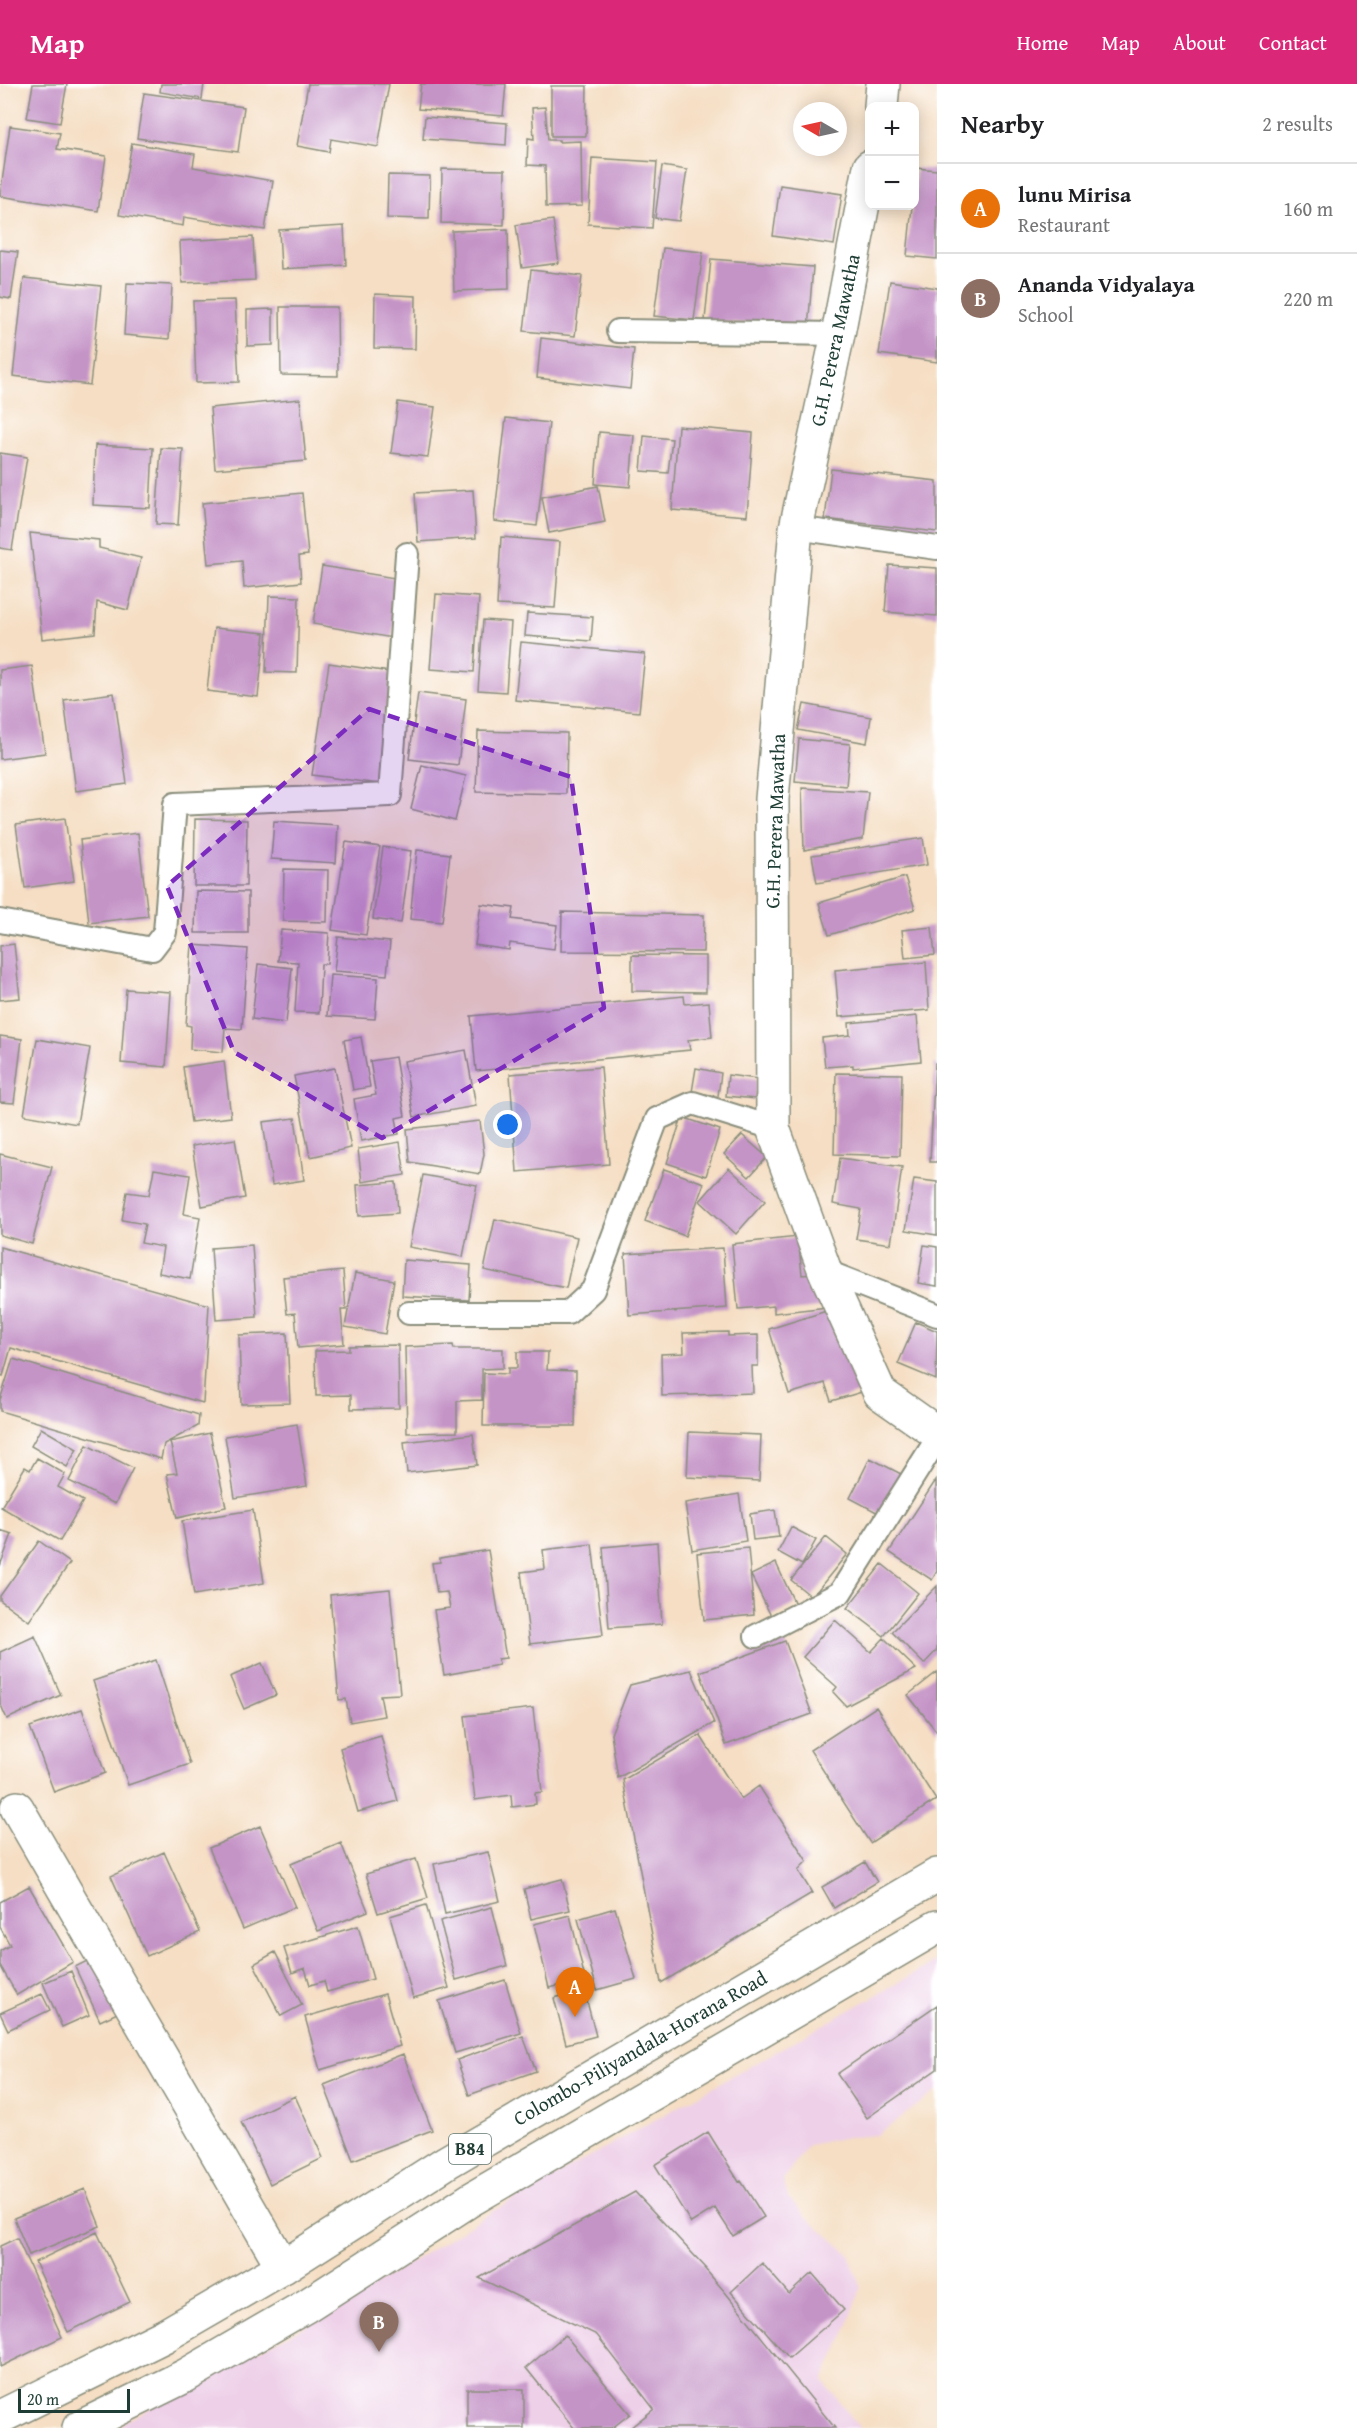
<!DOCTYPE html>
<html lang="en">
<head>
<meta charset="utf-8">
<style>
	body { margin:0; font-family:"Gentium Book Plus",serif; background:#f2f2f2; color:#202124 }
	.controls { position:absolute; right:18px; top:18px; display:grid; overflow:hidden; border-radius:12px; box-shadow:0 3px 15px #0003 }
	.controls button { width:54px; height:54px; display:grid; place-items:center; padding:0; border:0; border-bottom:2px solid #e0e0e0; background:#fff; color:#202124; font:30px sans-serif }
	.compass { position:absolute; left:793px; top:18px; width:54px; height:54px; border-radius:50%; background:#fff; box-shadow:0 3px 15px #0003; rotate:279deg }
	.scale { position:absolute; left:18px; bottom:15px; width:112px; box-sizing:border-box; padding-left:6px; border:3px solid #1f3d34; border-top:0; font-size:16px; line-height:21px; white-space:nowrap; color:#1f3d34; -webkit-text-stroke:4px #fff; paint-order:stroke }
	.you { position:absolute; left:508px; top:1041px; width:21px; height:21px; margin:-15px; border:4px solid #fff; border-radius:50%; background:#1a73e8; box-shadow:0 0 0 9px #1a73e833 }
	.badge { display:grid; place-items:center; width:39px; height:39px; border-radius:50%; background:#db2777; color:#fff; font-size:20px; font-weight:700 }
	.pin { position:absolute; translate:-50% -50px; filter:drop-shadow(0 2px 3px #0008) }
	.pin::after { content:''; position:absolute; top:32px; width:21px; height:18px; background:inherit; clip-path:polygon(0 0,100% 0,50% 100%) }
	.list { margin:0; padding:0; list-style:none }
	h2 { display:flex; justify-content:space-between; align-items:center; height:78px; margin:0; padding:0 24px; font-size:26px }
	h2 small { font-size:20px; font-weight:400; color:#757577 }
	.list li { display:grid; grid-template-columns:39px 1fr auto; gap:18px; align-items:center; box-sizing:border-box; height:90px; padding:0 24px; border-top:2px solid #e0e0e0 }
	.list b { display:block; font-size:22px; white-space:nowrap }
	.list p { margin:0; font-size:20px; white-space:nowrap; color:#757577 }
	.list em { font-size:20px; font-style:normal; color:#757577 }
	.map { position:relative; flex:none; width:937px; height:2344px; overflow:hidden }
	header { display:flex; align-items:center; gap:36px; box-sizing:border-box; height:84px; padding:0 30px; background:#db2777; color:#fff }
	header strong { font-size:28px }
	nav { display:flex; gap:33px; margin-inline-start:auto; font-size:21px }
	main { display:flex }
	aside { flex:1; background:#fff }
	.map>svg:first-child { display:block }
</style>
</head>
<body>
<header>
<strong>Map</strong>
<nav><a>Home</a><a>Map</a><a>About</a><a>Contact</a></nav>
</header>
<main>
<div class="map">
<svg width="937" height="2344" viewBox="0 0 937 2344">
	<rect width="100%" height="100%" fill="#fff"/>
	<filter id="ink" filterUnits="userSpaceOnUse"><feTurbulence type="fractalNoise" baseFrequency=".0167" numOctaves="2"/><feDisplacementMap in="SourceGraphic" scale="12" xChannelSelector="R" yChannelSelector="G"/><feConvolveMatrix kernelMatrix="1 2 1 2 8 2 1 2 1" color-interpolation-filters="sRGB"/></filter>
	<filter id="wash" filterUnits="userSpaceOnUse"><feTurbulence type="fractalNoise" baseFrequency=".008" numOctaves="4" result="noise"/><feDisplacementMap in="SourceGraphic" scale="24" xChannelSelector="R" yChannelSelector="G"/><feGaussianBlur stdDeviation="1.35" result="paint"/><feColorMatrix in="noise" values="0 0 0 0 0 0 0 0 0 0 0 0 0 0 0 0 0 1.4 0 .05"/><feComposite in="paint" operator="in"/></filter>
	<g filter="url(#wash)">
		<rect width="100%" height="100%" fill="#f5dec3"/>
		<!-- built -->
		<path fill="#eed0e8" d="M937,1877V2007L877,2051L842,2054L808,2061L783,2095L788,2113L814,2140L849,2170L861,2204L847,2245L823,2297L860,2344H116L191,2300L319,2236L493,2127Z"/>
		<g id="blocks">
			<!-- building -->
			<path fill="#c594c7" d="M33,0H67L60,39L27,34Z
				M161,0H204L202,15L160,8Z
				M308,0H389L378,63L331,55L329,68L297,62Z
				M421,0H506L503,32L418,25Z
				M551,2H587L586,52H551Z
				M144,9L244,23L238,68L137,54Z
				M545,23L548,56H559V58L581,57L582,122L546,123L545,82L527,81L528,54L534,55L532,24Z
				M425,33L507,39L506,61L423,55Z
				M10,42L60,49L57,65L106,72L98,127L0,112Z
				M132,59L195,70L193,83L273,97L265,146L184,133L183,142L119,131Z
				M592,74L657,78L652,144L588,140Z
				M662,82L687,86L679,137L655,134Z
				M916,84L937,86V175L907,172L912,122H914Z
				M442,85L505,86L504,141L441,139Z
				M388,91L430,92L429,135L387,134Z
				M780,101L842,110L834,161L773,152Z
				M553,136L559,179L522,184L516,141Z
				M344,142L346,181L281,185L279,146Z
				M508,145L509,205L454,207L452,147Z
				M253,153L255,196L182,199L180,157Z
				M663,164L703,168L694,236L654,232Z
				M0,166L18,168L11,215L0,213Z
				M711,175L813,183L808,245L705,236Z
				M531,186L582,192L575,252L524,247Z
				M24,194L101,202L90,301L13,292Z
				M890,197L937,204V278L879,270Z
				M127,199L172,201L169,255L124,251Z
				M375,210L416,212L415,265L374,264Z
				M235,216L239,298L196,299L193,217Z
				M280,223H337L338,292L281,291Z
				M273,225V261L247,262V226Z
				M541,254L634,265L630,305L537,294Z
				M300,315L306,377L215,385L210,324Z
				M398,318L435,323L428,373L391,369Z
				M506,334L549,339L537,442L494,437Z
				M678,342L753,349L747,432L672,426Z
				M599,348L634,351L630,403L595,400Z
				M644,352L672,355L668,389L641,387Z
				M95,361L153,364L150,424L93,421Z
				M161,364L183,365L178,441L156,440Z
				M0,369L27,373L12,466L0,464Z
				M831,385L937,397V448L825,435Z
				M598,402L605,438L549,449L542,413Z
				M473,406L476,454L418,458L415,409Z
				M302,409L308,471L299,472L301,498L244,504L242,477L208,480L202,419Z
				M30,449L99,456V464L141,474L128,526L97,518L95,549L42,555Z
				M501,453L560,458L555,524L497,521Z
				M889,481L937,484V532L885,528Z
				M322,482L401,495L392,554L313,540Z
				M436,510L479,513L474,588L430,585Z
				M269,512L299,513L297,589L266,588Z
				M527,529L593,533L591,557L525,552Z
				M483,536L511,538L506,608L478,606Z
				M214,544L265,549L258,613L207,607Z
				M521,558L645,570L639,628L515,616Z
				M329,579L396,589L379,700L312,691Z
				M32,582L45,669L0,675V586Z
				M114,609L127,700L76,707L64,616Z
				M418,609L466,615L458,681L409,675Z
				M804,620L871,633L867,659L798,646Z
				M478,647L567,649L566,710L476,708Z
				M799,655L850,660L846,702L795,697Z
				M422,681L466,692L455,737L411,725Z
				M802,704L868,708L863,755L804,766Z
				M65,734L74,797L25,804L16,741Z
				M195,735L247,736L246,802H194Z
				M274,737L338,741L336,779L271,775Z
				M138,749L148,832L89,839L80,756Z
				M923,754L927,781L817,799L812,771Z
				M346,758L380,763L366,851L332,846Z
				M383,763L411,767L401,839L373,835Z
				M417,766L450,770L442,838L410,835Z
				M284,785L328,786L327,838L283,837Z
				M905,793L915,825L829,851L819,819Z
				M196,807L248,808V849H195Z
				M481,820L514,824L512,835L557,841L554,865L510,859L509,866L475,861Z
				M562,828L704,831L703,868L561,867Z
				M932,843L935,871L905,874L902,846Z
				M281,846L329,849L327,880H321L319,929L295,928L298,878L278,877Z
				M338,853L390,858L387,891L334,887Z
				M14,860L20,914L0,916V862Z
				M192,861L248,865L242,945L225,944L223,968L190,965L191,942L186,941Z
				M632,871L706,872V908L632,907Z
				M926,878L929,926L839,933L835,886Z
				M258,880L292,884L286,939L252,935Z
				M330,891L378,894L375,935L327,932Z
				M126,905L171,908L166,983L121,979Z
				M684,912L685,920L709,918L712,953L688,956L690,966L476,987L471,932Z
				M917,932L921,977L853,984V981L825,983L822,954L850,951L849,939Z
				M0,952L22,955L14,1019L0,1018Z
				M361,953L370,1003L353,1006L344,956Z
				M37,955L90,964L77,1040L24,1031Z
				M466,966L476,1022L414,1033L404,977Z
				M395,973L405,1032L396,1034L399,1050L361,1057L354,1015L376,1011L370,977Z
				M224,977L231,1033L191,1038L183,983Z
				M935,979H937V1078H930Z
				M601,983L609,1080L517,1088L510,990Z
				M335,984L351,1064L310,1073L294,992Z
				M696,984L721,989L718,1012L692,1008Z
				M836,989L902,990L900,1072L834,1070Z
				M728,991L757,995L755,1015L726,1012Z
				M682,1033L720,1046L706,1092L667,1079Z
				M295,1034L304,1096L272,1101L263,1038Z
				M480,1037L484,1070L480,1090L410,1078L407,1045Z
				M742,1051L767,1073L749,1093L724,1070Z
				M235,1055L245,1114L202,1122L192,1062Z
				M400,1058L405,1091L362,1098L358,1065Z
				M0,1070L52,1083L32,1160L0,1151Z
				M840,1074L902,1083L891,1160L856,1155L861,1125L833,1120Z
				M729,1084L765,1117L736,1150L700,1117Z
				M154,1085L190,1091L184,1130L200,1133L190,1195L159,1189L163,1163L141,1159L145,1140L122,1136L127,1108L149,1111Z
				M664,1085L704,1099L685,1152L645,1137Z
				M423,1091L477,1101L463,1173L409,1163Z
				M914,1095L937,1098V1151L906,1146Z
				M396,1098L398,1129L359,1132L357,1101Z
				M495,1135L577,1153L566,1204L484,1186Z
				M798,1153L802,1191L825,1189L828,1223L774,1229V1222L738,1225L732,1160Z
				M252,1161L257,1233L216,1236L211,1164Z
				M924,1161L937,1163V1202L918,1199Z
				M0,1163L209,1221L203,1319L11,1264L3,1292L0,1291Z
				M723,1164L727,1224L629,1231L625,1170Z
				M404,1176L471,1181L469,1216L402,1212Z
				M343,1187L346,1226H341L344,1260L298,1264L295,1229L287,1230L283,1193Z
				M355,1189L394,1196L385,1250L345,1243Z
				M833,1225L862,1308L831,1317L825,1299L789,1310L769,1245Z
				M916,1238L937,1247L936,1296L898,1280Z
				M728,1248V1252L758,1251V1282H752L753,1309L662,1312L661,1270L684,1269L683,1249Z
				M287,1249L290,1319L241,1320L239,1251Z
				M398,1261L399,1324L351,1325V1311L316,1312L315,1267L349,1266V1262Z
				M453,1261L454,1265H503V1284L482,1285V1316L457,1317V1348L407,1349L405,1263Z
				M517,1268H548L547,1286L576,1287L575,1342H483L484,1289L508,1290V1284H517Z
				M13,1275L199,1331L198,1342L164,1360L161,1375L0,1327V1316Z
				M297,1340L307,1402L235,1414L225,1352Z
				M41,1344L77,1365L67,1383L31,1362Z
				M689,1348L761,1351L759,1397L687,1393Z
				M210,1349L226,1423L177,1434L167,1390L177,1389L170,1358Z
				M473,1350L477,1381L407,1389L404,1358Z
				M87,1361L133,1384L115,1420L69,1397Z
				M37,1374L65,1390L58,1403L83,1417L60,1457L1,1423L25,1383L30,1386Z
				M870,1374L905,1392L884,1432L850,1414Z
				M936,1396L937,1487L932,1496L889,1468Z
				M739,1410L746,1457L692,1466L685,1419Z
				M253,1426L264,1499L194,1511L182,1437Z
				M775,1426L779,1453L753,1456L750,1430Z
				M791,1443L816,1456L802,1481L778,1468Z
				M0,1446L12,1450L0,1482Z
				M826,1453L847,1470L812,1513L791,1496Z
				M39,1457L70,1479L29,1537L0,1516V1512Z
				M657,1458L662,1540L609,1544L603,1463Z
				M592,1460L603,1551L530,1560L521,1488L545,1485L543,1466Z
				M748,1464L754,1531L704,1536L697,1469Z
				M488,1466L506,1574L498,1575L499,1581L444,1591L434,1526L450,1524L447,1508L437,1509L432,1479L440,1478V1474Z
				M776,1479L795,1520L771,1532L751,1491Z
				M882,1480L918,1509L884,1552L847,1524Z
				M937,1502V1566L924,1580L892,1548Z
				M390,1505L400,1610L380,1611L384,1632L350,1638L346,1615L339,1616L330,1511Z
				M835,1536L871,1568L884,1554L916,1585L846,1622L833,1608L837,1603L803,1573Z
				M35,1552L61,1611L7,1635L0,1619V1568Z
				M785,1557L812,1630L726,1661L700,1588Z
				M156,1576L190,1680L128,1701L93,1597Z
				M262,1579L276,1611L244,1625L230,1593Z
				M691,1586L714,1639L618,1694L611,1650L630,1601Z
				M937,1588V1648L908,1611Z
				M876,1623L936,1716L870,1759L810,1666Z
				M533,1624L542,1708L535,1709L536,1720L512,1723L511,1711L475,1716L465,1632Z
				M82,1625L105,1689L54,1708L30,1643Z
				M700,1651L741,1715L759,1702L807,1777L798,1786L812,1809L661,1899L623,1696Z
				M381,1652L398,1717L358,1728L340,1664Z
				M260,1742L295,1823L243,1845L209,1764Z
				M341,1759L368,1827L318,1847L291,1780Z
				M164,1768L200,1848L147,1872L111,1792Z
				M488,1768L500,1817L445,1830L434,1780Z
				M416,1775L428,1814L378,1829L366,1790Z
				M865,1778L877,1798L834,1824L822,1803Z
				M562,1795L570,1826L531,1835L524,1805Z
				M29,1802L73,1878L17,1911L0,1881V1867L10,1861L0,1843V1818Z
				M426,1821L449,1904L413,1914L390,1832Z
				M492,1823L507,1882L456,1896L440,1837Z
				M615,1824L636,1895L597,1906L578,1835Z
				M570,1831L585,1895L549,1904L534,1840Z
				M358,1842L373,1895L327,1908L324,1897L310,1901L305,1884L292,1889L284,1864Z
				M275,1868L302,1921L281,1932L254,1880Z
				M97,1872L122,1927L100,1937L75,1883Z
				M71,1887L89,1931L62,1943L43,1899Z
				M505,1896L521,1949L455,1969L439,1917Z
				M584,1906L596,1952L566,1960L554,1914Z
				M42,1910L50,1926L8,1946L0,1929Z
				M385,1910L400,1962L320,1986L305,1933Z
				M937,1921V1985L867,2034L837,1990Z
				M523,1952L536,1987L469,2011L457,1976Z
				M403,1970L432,2046L353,2076L324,2001Z
				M295,2012L323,2074L270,2100L241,2038Z
				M708,2048L739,2098L741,2097L764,2133L733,2152L715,2124L691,2139L655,2081Z
				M85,2105L100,2142L29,2171L14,2134Z
				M635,2108L706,2184L705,2185L725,2208L835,2344H630L654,2325L597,2251L479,2194Z
				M97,2148L130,2218L68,2248L35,2178Z
				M17,2154L62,2253L0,2283V2162Z
				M762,2179L789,2210L812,2189L844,2226L789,2274L731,2208Z
				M565,2251L630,2330L612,2344H574L526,2284Z
				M467,2305H524V2344H467Z"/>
		</g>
	</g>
	<g filter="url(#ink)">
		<use href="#blocks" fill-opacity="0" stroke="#8a8e7c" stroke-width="1.5"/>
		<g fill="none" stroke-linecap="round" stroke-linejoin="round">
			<defs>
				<path id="service" d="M618,247L838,250
					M796,444L937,464
					M0,837L152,865L165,848L175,720L390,711L407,470
					M825,1187L937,1231
					M409,1229H568L593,1206L657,1035L693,1019L773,1044
					M756,1552L840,1509L937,1355"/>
				<path id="minor" d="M881,22L883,0
					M870,83L838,250L796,444L772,715L773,1044L825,1187L880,1309L937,1349
					M17,1724L283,2183"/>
				<path id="primary" d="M0,2333L164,2252L283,2183L447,2078L937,1791
					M79,2344L185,2292L306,2222L470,2116L937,1843"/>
			</defs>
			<!-- service casing -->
			<use href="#service" stroke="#8a8e7c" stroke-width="26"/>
			<!-- minor casing -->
			<use href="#minor" stroke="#8a8e7c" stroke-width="36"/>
			<!-- primary casing -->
			<use href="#primary" stroke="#8a8e7c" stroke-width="36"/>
			<!-- service -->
			<use href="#service" stroke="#fff" stroke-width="22"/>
			<!-- minor -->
			<use href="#minor" stroke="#fff" stroke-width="33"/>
			<!-- primary -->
			<use href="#primary" stroke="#fff" stroke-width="33"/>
		</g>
	</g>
	<!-- marked area -->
	<path fill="#7b2cbf" fill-opacity="0.2" stroke="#7b2cbf" stroke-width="4.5" stroke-dasharray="12 8" stroke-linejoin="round" d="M369,625L571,693L604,924L382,1054L234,968L167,802Z"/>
	<g text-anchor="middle" stroke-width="4.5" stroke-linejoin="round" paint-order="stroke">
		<!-- shield labels -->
		<rect fill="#fff" stroke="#627771" stroke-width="1.5" x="449" y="2050" width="42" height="30" rx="4.5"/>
		<g font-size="18" font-weight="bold" fill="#1f3d34">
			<text x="470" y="2071">B84</text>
		</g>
		<!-- street labels -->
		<g font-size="20" fill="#1f3d34" stroke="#fff">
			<text transform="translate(835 256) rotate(-78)" y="7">G.H. Perera Mawatha</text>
			<text transform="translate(775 737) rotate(-88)" y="7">G.H. Perera Mawatha</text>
			<text transform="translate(640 1964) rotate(-30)" y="7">Colombo-Piliyandala-Horana Road</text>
		</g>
	</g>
</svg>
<div class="controls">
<button>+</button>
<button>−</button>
</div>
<svg class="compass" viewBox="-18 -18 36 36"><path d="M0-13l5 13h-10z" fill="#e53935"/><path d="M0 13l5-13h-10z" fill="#757577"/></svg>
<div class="scale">20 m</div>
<div class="you"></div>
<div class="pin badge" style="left:575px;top:1933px;background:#e8710a">A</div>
<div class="pin badge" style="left:379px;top:2268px;background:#8d6e63">B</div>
</div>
<aside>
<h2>Nearby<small>2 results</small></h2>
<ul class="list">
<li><span class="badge" style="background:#e8710a">A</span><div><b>lunu Mirisa</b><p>Restaurant</p></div><em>160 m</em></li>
<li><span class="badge" style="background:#8d6e63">B</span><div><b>Ananda Vidyalaya</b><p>School</p></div><em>220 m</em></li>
</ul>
</aside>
</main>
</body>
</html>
